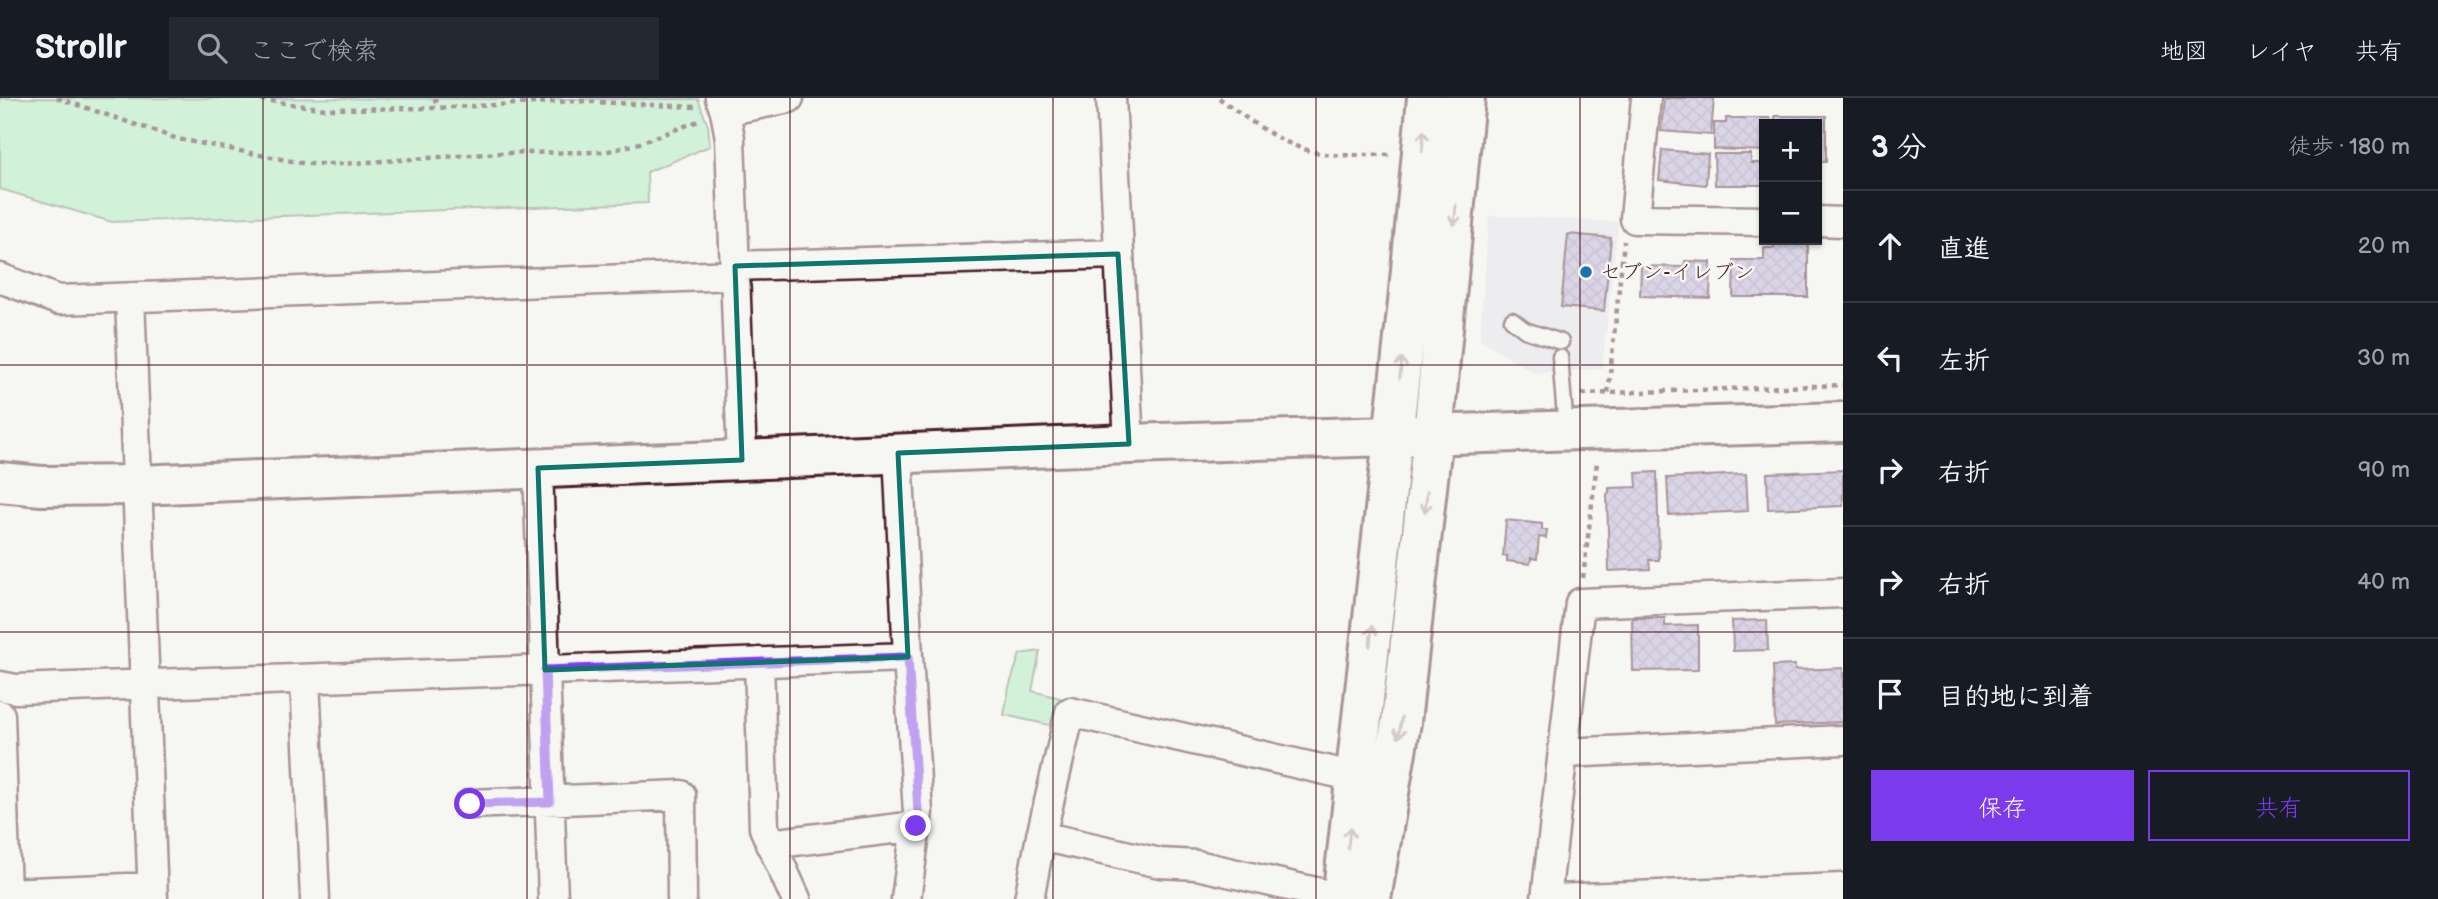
<!DOCTYPE html>
<html lang="ja">
<head>
<meta charset="utf-8">
<style>
	body { margin:0; font-family:"Balsamiq Sans","Klee One",sans-serif; background:#242831; color:#f1f3f6 }
	.controls { position:absolute; right:21px; top:21px; display:grid; overflow:hidden; border-radius:0px; box-shadow:0 2px 5px #0004 }
	.controls button { width:63px; height:63px; display:grid; place-items:center; padding:0; border:0; border-bottom:2px solid #363941; background:#171b24; color:#f1f3f6; font:35px sans-serif }
	.stop { position:absolute; width:21px; height:21px; margin:-16px; border:5px solid #7c3aed; border-radius:50%; background:#fff }
	.stop.end { background:#7c3aed; border-color:#fff; box-shadow:0 2px 7px #0008 }
	.list { margin:0; padding:0; list-style:none }
	h2 { display:flex; justify-content:space-between; align-items:center; height:91px; margin:0; padding:0 28px; font-size:30px }
	h2 small { font-size:23px; font-weight:400; color:#9ea1a6 }
	.list li { display:grid; grid-template-columns:46px 1fr auto; gap:21px; align-items:center; box-sizing:border-box; height:112px; padding:0 28px; border-top:2px solid #363941 }
	.list b { display:block; font-size:26px; white-space:nowrap }
	.list em { font-size:23px; font-style:normal; color:#9ea1a6 }
	.actions { display:flex; gap:14px; padding:21px 28px }
	.actions a { flex:1; padding:16px 0; border:2px solid #7c3aed; border-radius:0px; text-align:center; font-size:24px; color:#7c3aed }
	.actions .main { background:#7c3aed; color:#fff }
	.icon { flex:none; width:38px; height:38px; fill:none; stroke:currentColor; stroke-width:2; stroke-linecap:round; stroke-linejoin:round }
	.map { position:relative; flex:none; width:1843px; height:801px; overflow:hidden }
	header { display:flex; align-items:center; gap:42px; box-sizing:border-box; height:98px; padding:0 35px; background:#171b24; border-bottom:2px solid #363941 }
	header strong { font-size:33px }
	nav { display:flex; gap:38px; margin-inline-start:auto; font-size:24px }
	.search { width:490px; height:63px; background:#242831; display:flex; align-items:center; gap:18px; box-sizing:border-box; padding:0 24px; border-radius:0px; color:#9ea1a6; font-size:26px }
	main { display:flex }
	aside { flex:1; background:#171b24 }
	.map>svg:first-child { display:block }
</style>
</head>
<body>
<header>
<strong>Strollr</strong>
<div class="search"><svg class="icon" aria-label="search" viewBox="0 0 24 24"><circle cx="10" cy="10" r="6"/><path d="M15 15l6 6"/></svg>ここで検索</div>
<nav><a>地図</a><a>レイヤ</a><a>共有</a></nav>
</header>
<main>
<div class="map">
<svg width="1843" height="801" viewBox="0 0 1843 801">
	<defs>
		<pattern id="building-cross-hatch" width="8" height="8" patternUnits="userSpaceOnUse" patternTransform="scale(1.75)"><rect width="8" height="8" fill="#b8aada"/><path d="M0 0l8 8M0 8l8-8" fill="none" stroke="#988ab1"/></pattern>
	</defs>
	<rect width="100%" height="100%" fill="#f6f6f2"/>
	<filter id="ink" filterUnits="userSpaceOnUse"><feTurbulence type="fractalNoise" baseFrequency=".0143" numOctaves="2"/><feDisplacementMap in="SourceGraphic" scale="14" xChannelSelector="R" yChannelSelector="G"/><feConvolveMatrix kernelMatrix="1 2 1 2 8 2 1 2 1" color-interpolation-filters="sRGB"/></filter>
	<g filter="url(#ink)">
		<!-- built -->
		<path fill="#e3dfeb" d="M1489,118L1618,124L1602,271L1534,275L1480,241Z"/>
		<!-- park -->
		<path fill="#a4ecba" stroke="#778672" stroke-width="2" d="M0,0L698,1L708,28L710,48L647,74L648,105L112,124L0,91Z
			M1040,553L1032,593L1060,600L1054,628L1004,617L1009,589L1020,556Z"/>
		<!-- building -->
		<path fill="url(#building-cross-hatch)" stroke="#4a1f2b" stroke-width="2" d="M1664,0H1714L1711,37L1661,33Z
			M1775,18H1826V64H1817V26H1775Z
			M1726,20H1770V26H1764V53L1714,51V25H1726Z
			M1662,52L1708,56L1706,87L1659,82Z
			M1714,56H1751V65H1764V87H1715Z
			M1568,136L1611,140L1604,213L1561,209Z
			M1774,145H1808V199H1733L1734,162H1764V150H1774Z
			M1685,163L1711,164L1710,200L1640,198L1641,168L1684,169Z
			M1843,372V408L1768,411L1767,375Z
			M1657,374L1659,462H1649L1650,471L1609,473L1607,396L1609,395V390L1637,389L1636,375Z
			M1746,376L1748,413L1669,417L1667,380Z
			M1506,422L1542,426V432H1547L1546,440L1539,439L1537,461L1531,460L1530,466L1507,463V458H1503Z
			M1632,520H1665V528L1698,527V572L1633,573Z
			M1767,522L1768,552L1733,553L1732,523Z
			M1795,567V572L1843,570V624L1775,627L1773,568Z"/>
		<g fill="none" stroke-linecap="round" stroke-linejoin="round">
			<defs>
				<path id="lane" d="M1512,222L1525,232L1561,244
					M1560,259L1566,331"/>
				<path id="street" d="M720,0L725,13L730,40L742,362
					M1111,0L1129,346
					M1646,0L1635,121L1764,123
					M725,13L789,0
					M1817,123L1843,124
					M735,168L1118,156
					M0,180L58,202L736,177
					M130,200L153,801
					M898,355L908,559L918,714L906,801
					M538,370L553,801
					M759,564L764,730L796,801
					M305,581L315,801
					M0,588L16,591L908,559
					M0,617L6,795L152,789
					M1564,655L1843,642
					M470,706L681,697L682,801
					M1041,738L1160,765L1197,767L1342,800
					M770,746L916,728
					M1029,801L1041,738L1070,614L1356,679
					M1546,801L1580,505L1843,495
					M1555,801L1843,790"/>
				<path id="secondary" d="M0,384L42,388L138,387L1129,346L1843,324
					M1342,801L1408,204L1427,0
					M1371,801L1401,624L1433,336L1465,0"/>
			</defs>
			<!-- lane casing -->
			<use href="#lane" stroke="#4a1f2b" stroke-width="19"/>
			<!-- street casing -->
			<use href="#street" stroke="#4a1f2b" stroke-width="33"/>
			<!-- secondary casing -->
			<use href="#secondary" stroke="#4a1f2b" stroke-width="44"/>
			<!-- path -->
			<path stroke="#4a1f2b" stroke-width="4.5" stroke-dasharray="5 5" stroke-linecap="butt" d="M57,0L178,41L307,66H340L501,55L605,54L637,46L701,22
				M251,0L325,11L436,10L576,3L696,9
				M435,0L436,10
				M1219,0C1250,23 1285,50 1324,56C1345,59 1369,56 1390,57
				M1608,295L1624,143
				M1582,296L1843,287
				M1583,480L1597,364"/>
			<!-- lane -->
			<use href="#lane" stroke="#f6f6f2" stroke-width="14"/>
			<!-- street -->
			<use href="#street" stroke="#f6f6f2" stroke-width="28"/>
			<!-- secondary -->
			<use href="#secondary" stroke="#f6f6f2" stroke-width="38"/>
		</g>
		<!-- one-way arrows -->
		<defs><path id="oneway-shaft" d="M-6 0H5M1.5-3L5.5 0L1.5 3" fill="none" stroke-width="1.6" stroke-linecap="round" stroke-linejoin="round" transform="scale(1.75)"/></defs>
		<g stroke="#a99598">
			<use href="#oneway-shaft" transform="translate(1423 43) rotate(-86)"/>
			<use href="#oneway-shaft" transform="translate(1455 117) rotate(96)"/>
			<use href="#oneway-shaft" transform="translate(1401 270) rotate(-83)"/>
			<use href="#oneway-shaft" transform="translate(1426 404) rotate(96)"/>
			<use href="#oneway-shaft" transform="translate(1371 538) rotate(-84)"/>
			<use href="#oneway-shaft" transform="translate(1400 630) rotate(99)"/>
			<use href="#oneway-shaft" transform="translate(1349 740) rotate(-83)"/>
		</g>
	</g>
	<g fill="none" stroke-linecap="round" stroke-linejoin="round" filter="url(#ink)">
		<!-- route -->
		<path stroke="#7c3aed" stroke-width="9" d="M470,706L550,704L545,572L908,559L918,713L916,728"/>
	</g>
	<!-- marked area -->
	<path d="M0 0H1843V801H0ZM1118,156L1129,346L898,355L908,559L545,572L538,370L742,362L735,168Z" fill="#f6f6f2" fill-opacity=".55" fill-rule="evenodd"/>
	<path fill="none" stroke="#0f766e" stroke-width="5" stroke-linejoin="round" d="M1118,156L1129,346L898,355L908,559L545,572L538,370L742,362L735,168Z"/>
	<!-- grid -->
	<path fill="none" stroke="#4a1f2b" stroke-width="2" stroke-opacity="0.55" d="M263,0V801M527,0V801M790,0V801M1053,0V801M1316,0V801M1580,0V801M0,267H1843M0,534H1843"/>
	<!-- markers -->
	<circle fill="#1f6fb2" stroke="#f6f6f2" stroke-width="2.5" cx="1586" cy="174" r="7"/>
	<g text-anchor="middle" stroke-width="5" stroke-linejoin="round" paint-order="stroke">
		<!-- poi labels -->
		<g font-size="21" fill="#4a1f2b" stroke="#f6f6f2" text-anchor="start">
			<text x="1600" y="181">セブン-イレブン</text>
		</g>
	</g>
</svg>
<div class="controls">
<button>+</button>
<button>−</button>
</div>
<div class="stop" style="left:470px;top:706px"></div>
<div class="stop end" style="left:916px;top:728px"></div>
</div>
<aside>
<h2>3 分<small>徒歩 · 180 m</small></h2>
<ul class="list">
<li><svg class="icon" aria-label="ahead" viewBox="0 0 24 24"><path d="M12 20V5M6 11l6-6 6 6"/></svg><div><b>直進</b></div><em>20 m</em></li>
<li><svg class="icon" aria-label="left" viewBox="0 0 24 24"><path d="M17 20v-9H6M10 6l-5 5 5 5"/></svg><div><b>左折</b></div><em>30 m</em></li>
<li><svg class="icon" aria-label="right" viewBox="0 0 24 24"><path d="M7 20v-9h11M14 6l5 5-5 5"/></svg><div><b>右折</b></div><em>90 m</em></li>
<li><svg class="icon" aria-label="right" viewBox="0 0 24 24"><path d="M7 20v-9h11M14 6l5 5-5 5"/></svg><div><b>右折</b></div><em>40 m</em></li>
<li><svg class="icon" aria-label="arrive" viewBox="0 0 24 24"><path d="M6 21V4h12l-3 4 3 4H6"/></svg><div><b>目的地に到着</b></div></li>
</ul>
<div class="actions"><a class="main">保存</a><a>共有</a></div>
</aside>
</main>
</body>
</html>
